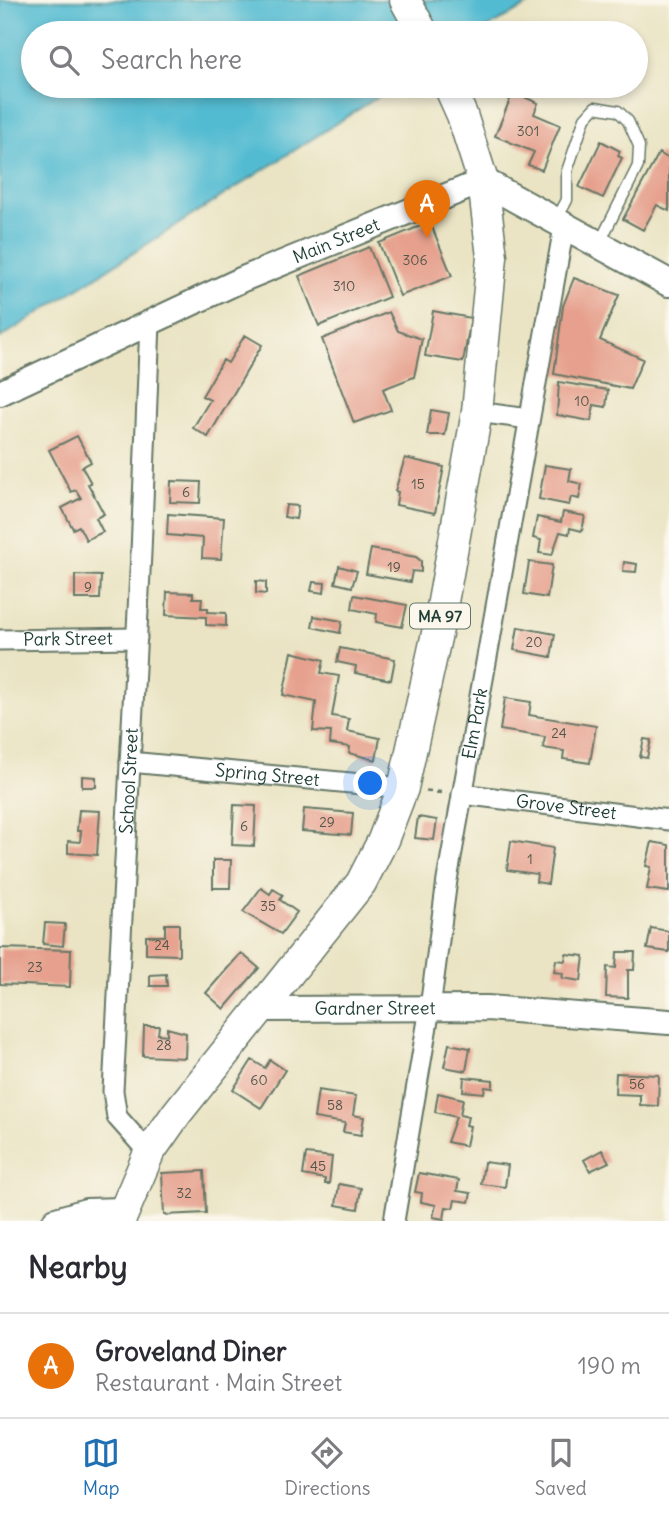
<!DOCTYPE html>
<html lang="en">
<head>
<meta charset="utf-8">
<style>
	body { margin:0; font-family:Delius,sans-serif; background:#f2f2f3; color:#2b2b33 }
	.you { position:absolute; left:371px; top:784px; width:24px; height:24px; margin:-18px; border:5px solid #fff; border-radius:50%; background:#1a73e8; box-shadow:0 0 0 10px #1a73e833 }
	.badge { display:grid; place-items:center; width:46px; height:46px; border-radius:50%; background:#1f6fb2; color:#fff; font-size:23px; font-weight:700 }
	.pin { position:absolute; translate:-50% -58px; filter:drop-shadow(0 2px 4px #0008) }
	.pin::after { content:''; position:absolute; top:37px; width:24px; height:21px; background:inherit; clip-path:polygon(0 0,100% 0,50% 100%) }
	.list { margin:0; padding:0; list-style:none }
	h2 { display:flex; justify-content:space-between; align-items:center; height:91px; margin:0; padding:0 28px; font-size:30px }
	h2 small { font-size:23px; font-weight:400; color:#7c7c81 }
	.list li { display:grid; grid-template-columns:46px 1fr auto; gap:21px; align-items:center; box-sizing:border-box; height:105px; padding:0 28px; border-top:2px solid #e1e1e2 }
	.list b { display:block; font-size:26px; white-space:nowrap }
	.list p { margin:0; font-size:23px; white-space:nowrap; color:#7c7c81 }
	.list em { font-size:23px; font-style:normal; color:#7c7c81 }
	.icon { flex:none; width:38px; height:38px; fill:none; stroke:currentColor; stroke-width:2; stroke-linecap:round; stroke-linejoin:round }
	.map { position:relative; flex:none; width:669px; height:1221px; overflow:hidden }
	.search { position:absolute; background:#fff; box-shadow:0 4px 10px #0003; left:21px; right:21px; top:21px; height:77px; display:flex; align-items:center; gap:18px; box-sizing:border-box; padding:0 24px; border-radius:38px; color:#7c7c81; font-size:26px }
	.sheet { height:196px; background:#fff }
	nav { display:flex; justify-content:space-around; align-items:center; box-sizing:border-box; height:98px; border-top:2px solid #e1e1e2; background:#fff; font-size:19px; color:#7c7c81 }
	nav a { display:grid; justify-items:center; gap:4px }
	nav .on { color:#1f6fb2 }
	.map>svg:first-child { display:block }
</style>
</head>
<body>
<div class="map">
<svg width="669" height="1221" viewBox="0 0 669 1221">
	<rect width="100%" height="100%" fill="#fbf7ec"/>
	<filter id="ink" filterUnits="userSpaceOnUse"><feTurbulence type="fractalNoise" baseFrequency=".0143" numOctaves="2"/><feDisplacementMap in="SourceGraphic" scale="14" xChannelSelector="R" yChannelSelector="G"/><feConvolveMatrix kernelMatrix="1 2 1 2 8 2 1 2 1" color-interpolation-filters="sRGB"/></filter>
	<filter id="wash" filterUnits="userSpaceOnUse"><feTurbulence type="fractalNoise" baseFrequency=".00686" numOctaves="4" result="noise"/><feDisplacementMap in="SourceGraphic" scale="28" xChannelSelector="R" yChannelSelector="G"/><feGaussianBlur stdDeviation="1.57" result="paint"/><feColorMatrix in="noise" values="0 0 0 0 0 0 0 0 0 0 0 0 0 0 0 0 0 1.4 0 .05"/><feComposite in="paint" operator="in"/></filter>
	<g filter="url(#wash)">
		<rect width="100%" height="100%" fill="#eae4c4"/>
		<!-- water -->
		<path fill="#53bbd1" stroke="#397c82" stroke-width="2" d="M0,0H537L478,33H33V86H395L0,338Z"/>
		<g id="blocks">
			<!-- building -->
			<path fill="#e6a08d" d="M513,92L538,103L534,114L560,125L542,170L528,165L534,152L495,136Z
				M601,141L620,151L618,156L622,158L603,198L579,187Z
				M659,153L669,159V211L657,205L643,230L623,219Z
				M430,222L452,276L400,296L379,243Z
				M369,247L389,297L319,326L299,276Z
				M574,278L619,295L600,340L643,359L630,389L554,374L563,306Z
				M433,311L471,318L463,362L425,356Z
				M389,312L398,331L422,339L414,377L383,389L391,410L354,423L322,339Z
				M245,335L262,345L208,437L193,428L210,400L202,396L223,360L228,363Z
				M559,382L608,390L606,407L594,405L591,421L557,415Z
				M431,410L449,413L445,435H427Z
				M77,436L91,462L82,467L91,483L88,484L104,514L96,518L103,532L86,540L79,526L73,529L62,508L81,498L76,490L71,492L49,450Z
				M405,458L444,467L435,513L396,505L398,492L395,491Z
				M545,465L571,469L569,481L582,484L579,499L571,497L569,505L539,499Z
				M171,481L201,482L200,503L170,502Z
				M286,505L298,506L296,519L284,517Z
				M563,512L585,516L582,531L570,528L569,534L560,532L552,555L539,553L541,540L533,538L537,517L561,522Z
				M168,514L224,518L221,559L202,558L203,538L167,535Z
				M371,549L416,557L421,561V572L412,571L410,582L366,574Z
				M529,562L552,565L547,598L524,594Z
				M624,562L637,564L636,572L623,571Z
				M339,566L357,571L352,587L335,583Z
				M75,575L101,576L100,599H75Z
				M256,581L266,582V594L256,593Z
				M313,582L325,583L324,593L311,591Z
				M167,592L193,593V598H202L201,608H208V612L226,613V626L206,625V617L166,615Z
				M354,595L407,605L402,627L376,622L377,614L352,609Z
				M314,616L342,621L340,633L312,627Z
				M518,627L555,634L551,657L514,650Z
				M340,648L395,659L391,680L355,673L356,666L337,662Z
				M292,652L324,660L321,673L339,676L332,716L349,719L347,731L380,738L376,760L349,753L350,747L330,744L331,732L313,731L316,702L283,695Z
				M505,698L531,702L529,715L596,726L590,763L563,759L564,751L543,748L545,737L500,730Z
				M644,739L651,740L647,758L640,757Z
				M82,776L96,777V787H82Z
				M234,805L256,806L254,846L232,845Z
				M304,809L353,813L351,835L302,831Z
				M79,810L100,811L97,855L68,853V841L80,842L81,831H77Z
				M418,817L437,820L434,840L415,838Z
				M511,841L553,848L548,884L536,882L537,874L507,870Z
				M652,842L669,845V892L647,889L651,867L646,866Z
				M213,860H231L230,888H213Z
				M261,888L270,894L273,889L283,895L280,900L297,912L281,934L243,912Z
				M45,923L65,924L63,946L43,944Z
				M165,924H179V955L146,954V936H165Z
				M651,928L669,931V952L647,949Z
				M0,948L71,950L70,987L0,984Z
				M617,952H635L634,970H628V998L606,997L607,967L616,968Z
				M241,953L259,968L224,1009L206,993Z
				M566,954L584,956L581,981L562,978L563,973L554,972L556,960L565,961Z
				M166,974L167,986H150V975Z
				M144,1026H159L158,1034L167,1035V1028L186,1033L185,1058L143,1056Z
				M449,1044L470,1048L466,1071L444,1067Z
				M252,1060L265,1068L270,1060L285,1070L261,1108L233,1090Z
				M616,1073L659,1075L658,1106L640,1105V1095L615,1094Z
				M464,1077L493,1080V1088L485,1087L484,1093L463,1091Z
				M318,1090L356,1096L353,1115L364,1117L361,1135L343,1132L345,1123L314,1118Z
				M438,1093L463,1099L460,1115L468,1117L466,1125L470,1126L466,1146L447,1142L456,1117L435,1112Z
				M602,1150L609,1162L590,1171L584,1160Z
				M306,1154L332,1157L329,1184H325V1179L303,1175Z
				M484,1162L508,1165L505,1187L481,1184Z
				M204,1171L206,1213L164,1215L162,1173Z
				M419,1173L459,1180L457,1191L471,1193L469,1202L455,1200L453,1208L446,1207L444,1219L433,1217L436,1205L421,1202L422,1193L415,1192Z
				M339,1184L361,1188L358,1209L336,1205Z"/>
		</g>
	</g>
	<g filter="url(#ink)">
		<use href="#blocks" fill-opacity="0" stroke="#676" stroke-width="2"/>
		<g fill="none" stroke-linecap="round" stroke-linejoin="round">
			<defs>
				<path id="service" d="M556,220L567,200V171L585,118L595,107L618,111L628,121L639,146L638,166L600,242"/>
				<g id="minor">
					<path d="M477,412L529,419"/>
					<path id="s1" d="M0,640L137,638"/>
					<path id="s2" d="M130,762L403,788"/>
					<path id="s3" d="M462,794L669,820"/>
					<path id="s4" d="M149,1153L117,1117L113,1091L141,553L150,322"/>
					<path id="s5" d="M394,1221L430,1008L447,880L564,227"/>
				</g>
				<g id="tertiary">
					<path id="s6" d="M0,393L243,279L483,181"/>
					<path id="s7" d="M263,1009L487,1008L669,1022"/>
				</g>
				<path id="secondary" d="M483,181L669,283
					M56,1221L86,1212L123,1211"/>
				<path id="primary" d="M405,0L423,33
					M120,1221L149,1153L177,1113L361,883L383,840L403,788L439,624L477,412L492,257L483,181L462,115L449,86"/>
			</defs>
			<!-- service casing -->
			<use href="#service" stroke="#676" stroke-width="13"/>
			<!-- minor casing -->
			<use href="#minor" stroke="#676" stroke-width="23"/>
			<!-- tertiary casing -->
			<use href="#tertiary" stroke="#676" stroke-width="28"/>
			<!-- secondary casing -->
			<use href="#secondary" stroke="#676" stroke-width="30"/>
			<!-- primary casing -->
			<use href="#primary" stroke="#676" stroke-width="33"/>
			<!-- path -->
			<path stroke="#676" stroke-width="3.5" stroke-dasharray="5 5" stroke-linecap="butt" d="M426,791L446,793"/>
			<!-- service -->
			<use href="#service" stroke="#fff" stroke-width="10"/>
			<!-- minor -->
			<use href="#minor" stroke="#fff" stroke-width="19"/>
			<!-- tertiary -->
			<use href="#tertiary" stroke="#fff" stroke-width="24"/>
			<!-- secondary -->
			<use href="#secondary" stroke="#fff" stroke-width="26"/>
			<!-- primary -->
			<use href="#primary" stroke="#fff" stroke-width="30"/>
		</g>
	</g>
	<g text-anchor="middle" stroke-width="7" stroke-linejoin="round" paint-order="stroke">
		<!-- number labels -->
		<g font-size="14" fill="#51564a">
			<text x="528" y="136">301</text>
			<text x="415" y="265">306</text>
			<text x="344" y="291">310</text>
			<text x="582" y="406">10</text>
			<text x="418" y="489">15</text>
			<text x="186" y="497">6</text>
			<text x="394" y="572">19</text>
			<text x="88" y="592">9</text>
			<text x="534" y="647">20</text>
			<text x="559" y="738">24</text>
			<text x="327" y="827">29</text>
			<text x="244" y="831">6</text>
			<text x="530" y="864">1</text>
			<text x="268" y="911">35</text>
			<text x="162" y="950">24</text>
			<text x="35" y="972">23</text>
			<text x="164" y="1050">28</text>
			<text x="259" y="1085">60</text>
			<text x="637" y="1089">56</text>
			<text x="335" y="1110">58</text>
			<text x="318" y="1171">45</text>
			<text x="184" y="1198">32</text>
		</g>
		<!-- shield labels -->
		<rect fill="#fbf7ec" stroke="#61756b" stroke-width="2" x="410" y="603.5" width="60" height="25" rx="5"/>
		<g font-size="16" font-weight="bold" fill="#1f3d34">
			<text x="440" y="622">MA 97</text>
		</g>
		<!-- street labels -->
		<g font-size="18" fill="#1f3d34" stroke="#fbf7ec">
			<text dy="6" stroke="none"><textPath href="#s6" startOffset="369">Main Street</textPath></text>
			<text dy="6" stroke="none"><textPath href="#s1" startOffset="68">Park Street</textPath></text>
			<text dy="6" stroke="none"><textPath href="#s5" startOffset="504">Elm Park</textPath></text>
			<text dy="6" stroke="none"><textPath href="#s2" startOffset="138">Spring Street</textPath></text>
			<text dy="6" stroke="none"><textPath href="#s4" startOffset="385">School Street</textPath></text>
			<text dy="6" stroke="none"><textPath href="#s3" startOffset="105">Grove Street</textPath></text>
			<text dy="6" stroke="none"><textPath href="#s7" startOffset="112">Gardner Street</textPath></text>
		</g>
	</g>
</svg>
<div class="you"></div>
<div class="pin badge" style="left:427px;top:238px;background:#e8710a">A</div>
<div class="search"><svg class="icon" aria-label="search" viewBox="0 0 24 24"><circle cx="10" cy="10" r="6"/><path d="M15 15l6 6"/></svg>Search here</div>
</div>
<section class="sheet">
<h2>Nearby<small></small></h2>
<ul class="list">
<li><span class="badge" style="background:#e8710a">A</span><div><b>Groveland Diner</b><p>Restaurant · Main Street</p></div><em>190 m</em></li>
</ul>
</section>
<nav>
<a class="on"><svg class="icon" aria-label="map" viewBox="0 0 24 24"><path d="M3 6l6-2 6 2 6-2v14l-6 2-6-2-6 2zM9 4v14M15 6v14"/></svg>Map</a>
<a><svg class="icon" aria-label="directions" viewBox="0 0 24 24"><path d="M12 3l9 9-9 9-9-9zM9 14v-3h6M13 9l2 2-2 2"/></svg>Directions</a>
<a><svg class="icon" aria-label="saved" viewBox="0 0 24 24"><path d="M7 4h10v16l-5-4-5 4z"/></svg>Saved</a>
</nav>
</body>
</html>
